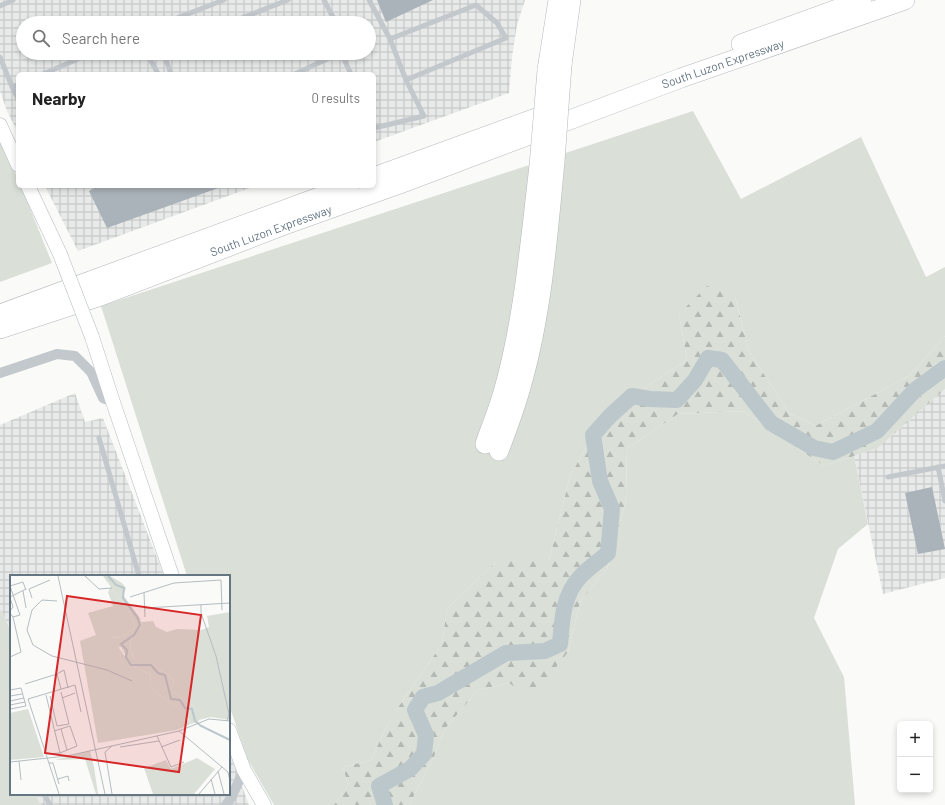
<!DOCTYPE html>
<html lang="en">
<head>
<meta charset="utf-8">
<style>
	body { margin:0; font-family:Barlow,sans-serif; background:#f2f2f2; color:#222 }
	.controls { position:absolute; right:12px; bottom:12px; display:grid; overflow:hidden; border-radius:6px; box-shadow:0 2px 6px #0003 }
	.controls button { width:36px; height:36px; display:grid; place-items:center; padding:0; border:0; border-bottom:1px solid #e0e0e0; background:#fff; color:#222; font:20px sans-serif }
	.list { margin:0; padding:0; list-style:none }
	h2 { display:flex; justify-content:space-between; align-items:center; height:52px; margin:0; padding:0 16px; font-size:17px }
	h2 small { font-size:13px; font-weight:400; color:#767676 }
	.icon { flex:none; width:22px; height:22px; fill:none; stroke:currentColor; stroke-width:2; stroke-linecap:round; stroke-linejoin:round }
	.map { position:relative; flex:none; width:945px; height:805px; overflow:hidden }
	.search { position:absolute; background:#fff; box-shadow:0 2px 6px #0003; left:16px; top:16px; width:360px; height:44px; display:flex; align-items:center; gap:10px; box-sizing:border-box; padding:0 14px; border-radius:22px; color:#767676; font-size:15px }
	.panel { position:absolute; background:#fff; box-shadow:0 2px 6px #0003; left:16px; top:72px; width:360px; height:116px; border-radius:6px }
	.map>svg:first-child { display:block }
</style>
</head>
<body>
<div class="map">
<svg width="945" height="805" viewBox="0 0 945 805">
	<defs>
		<pattern id="industrial-grid" width="8" height="8" patternUnits="userSpaceOnUse"><rect width="8" height="8" fill="#e8e9e9"/><path d="M0 4h8M4 0v8" fill="none" stroke="#c0c1c2"/></pattern>
		<pattern id="forest-firs" width="22" height="20" patternUnits="userSpaceOnUse"><rect width="22" height="20" fill="#dadfd7"/><path d="M5 1l3.5 6h-7zM16 11l3.5 6h-7z" fill="#b4b9b4"/></pattern>
	</defs>
	<rect width="100%" height="100%" fill="#fafaf8"/>
	<!-- industrial -->
	<path fill="url(#industrial-grid)" fill-rule="evenodd" d="M0,0H525L517,25L512,57L509,93L374,142V74H18V133L7,111L0,91ZM23,23H369V53H23Z
		M45,186H255L78,251Z
		M945,389V578L883,594L854,456L878,448Z
		M75,393L85,422L103,418L164,576H11V631L0,609V425Z
		M229,752L249,805H41L35,794H229Z"/>
	<!-- green -->
	<path fill="#dadfd7" d="M693,111L741,199L861,137L926,277L945,267V336L909,376L815,426L789,413L749,351L735,297L679,314L687,360L632,396L610,416L593,435L570,476L549,561H497L447,609L442,644L399,706L385,730L371,760L343,767L348,785L334,805H274L248,760L229,705V576H187L101,306Z
		M0,139L18,179V186H21L52,263L0,282Z
		M743,411L824,466L854,456L868,524L838,549L814,618L844,677L855,805H409L434,757L444,730L478,690L509,683L568,652L580,602L607,569L627,497L626,449L678,414Z
		M0,609L11,631V794H35L41,805H0Z"/>
	<!-- forest -->
	<path fill="url(#forest-firs)" d="M707,286L735,297L749,351L789,413L815,426L909,376L945,336V389L878,448L824,466L743,411L678,414L626,449L627,497L607,569L580,602L568,652L532,698L509,683L478,690L444,730L434,757L409,805H334L348,785L343,767L371,760L385,730L399,706L442,644L447,609L497,561H549L570,476L593,435L610,416L632,396L687,360L679,314Z"/>
	<g fill="none" stroke-linecap="round" stroke-linejoin="round">
		<!-- river -->
		<path stroke="#bbc7cb" stroke-width="16" d="M385,805L379,786L410,769L424,754L426,735L415,710L423,697L438,693L506,653L545,651L560,644C562,620 563,595 580,577C588,568 599,561 608,553L612,509L600,481L593,435L610,416L632,396L650,399L677,400L695,380L708,358L722,360L771,423L814,448L833,452L877,431L915,390L945,368"/>
	</g>
	<!-- building -->
	<path fill="#aab3b9" d="M377,0H433L386,22Z
		M98,186H221V187L107,228L89,191Z
		M932,487L945,549L918,554L905,493Z"/>
	<g fill="none" stroke-linecap="round" stroke-linejoin="round">
		<defs>
			<path id="secondary" d="M0,125L18,165
				M28,186L60,254
				M92,337L113,402L172,576
				M229,730L244,770L264,805"/>
			<path id="highway" d="M741,44L862,0
				M562,65L571,0
				M547,70L558,0
				M374,177L558,110
				M0,314L349,186
				M0,329L101,296L290,223L405,182L681,78L905,0
				M485,444C491,426 499,408 504,389C524,317 530,241 539,166
				M499,451C507,430 515,409 521,387C542,315 548,236 555,161"/>
		</defs>
		<!-- secondary casing -->
		<use href="#secondary" stroke="#b3babf" stroke-width="15"/>
		<!-- highway casing -->
		<use href="#highway" stroke="#b4b9bd" stroke-width="20"/>
		<!-- lane -->
		<path stroke="#c3c8cc" stroke-width="5" d="M324,0L336,23
			M369,0L390,39L406,80L424,116L374,128
			M0,6L13,0
			M164,23L224,0
			M229,23L288,0
			M390,39L476,5L497,23L506,38L406,80
			M369,41L373,39
			M147,53L158,74
			M165,53V57L171,74
			M341,53L351,74
			M0,57L12,87L18,85
			M43,74L92,53
			M295,74L340,53
			M12,87L18,99
			M99,438L139,576
			M938,467L945,501
			M888,477L945,466
			M44,794L50,805"/>
		<!-- street -->
		<path stroke="#c3c8cc" stroke-width="10" d="M0,373L57,354L75,356L91,372L103,398L113,402
			M226,805L231,798L244,770"/>
		<!-- secondary -->
		<use href="#secondary" stroke="#fff" stroke-width="14"/>
		<!-- highway -->
		<use href="#highway" stroke="#fff" stroke-width="19"/>
		<defs>
			<path id="secondary-bridge" d="M60,254L92,337"/>
			<path id="highway-bridge" d="M555,161L562,65
				M539,166L547,70"/>
		</defs>
		<!-- secondary-bridge casing -->
		<use href="#secondary-bridge" stroke="#b3babf" stroke-width="15" stroke-linecap="butt"/>
		<!-- highway-bridge casing -->
		<use href="#highway-bridge" stroke="#b4b9bd" stroke-width="20" stroke-linecap="butt"/>
		<!-- secondary-bridge -->
		<use href="#secondary-bridge" stroke="#fff" stroke-width="14"/>
		<!-- highway-bridge -->
		<use href="#highway-bridge" stroke="#fff" stroke-width="19"/>
	</g>
	<g text-anchor="middle" stroke-width="4" stroke-linejoin="round" paint-order="stroke">
		<!-- street labels -->
		<g font-size="12" fill="#657683" stroke="#fff">
			<text transform="translate(723 64) rotate(-19)" y="4">South Luzon Expressway</text>
			<text transform="translate(271 231) rotate(-20)" y="4">South Luzon Expressway</text>
		</g>
	</g>
	<!-- overview -->
	<g transform="translate(10 575)">
		<rect width="220" height="220" fill="#fafaf8"/>
		<path d="M103,15L119,36L125,53L111,62L102,63L121,90L141,100L140,109L147,118L170,134L181,149L167,155L88,168L70,66L86,60L78,38L103,31L98,17ZM220,37V145L201,142L189,145V135L161,115L164,106L157,99L144,91L125,85L120,75L121,64L132,52L131,47L143,46L146,52L157,57L167,54L191,55L199,52L197,41ZM18,134L34,182L0,185V138ZM80,176L84,192L88,219H86L75,184L45,185ZM187,183L205,194L184,219H143L134,193L156,185L161,194Z" fill="#dadfd7"/>
		<path d="M93,1H100L112,8L116,13L113,20L130,43L132,52L121,64L120,75L124,84L144,91L157,99L164,106L161,115L189,135V146L181,149L178,143L171,139L170,134L147,118L140,109L141,100L121,90L111,72L103,73L99,67L102,63L111,62L125,53L119,36L103,15L98,17L101,12Z" fill="#dadfd7"/>
		<path fill="none" stroke="#bbc7cb" stroke-width="2" d="M98,1L106,10L114,13L113,23L127,42L130,50L124,60L111,69L117,75L116,82L119,87L121,90H141L148,98L155,100L161,124L170,125L175,133L182,134L185,146L191,151L220,165"/>
		<path fill="none" stroke="#b5bdc2" stroke-width="1" d="M48,1L95,219M75,1L89,14L102,13M0,11L10,40L3,42M0,11L13,7L16,15M13,16L16,33M134,18L135,42M0,22L16,14M120,22L164,8L211,5L212,35M0,23L3,32L0,36M22,23L19,14L40,5M47,26L32,25L22,35L17,55L23,70L42,81L97,95L122,106M191,30V38L206,81L219,139L217,146M135,33L220,28M0,38L3,42L11,77L0,82M15,109L47,99M51,114L47,99L54,95L58,113M0,115L11,113L16,131L0,134M36,120L50,178L37,179M0,121L12,119M40,121L47,151L59,149L51,117M52,123L65,118M0,126L14,123M0,130L15,127M51,154L57,175M44,156L60,151L67,171L50,178M169,156L212,192L189,219M147,161L161,192L174,187M102,171L95,177L102,219M110,172L149,166M151,172L170,165M9,186L11,205M0,187L57,181L169,156L199,144L220,146M39,188H43L49,209M212,192L218,197L220,206M208,196L214,219M48,204L58,201L59,206M201,204L205,219M49,219L18,124L65,110L71,137"/>
		<path fill="#d62828" fill-opacity="0.15" stroke="#d62828" stroke-width="2" d="M57,21L191,40L169,197L35,178Z"/>
		<rect width="220" height="220" fill="none" stroke="#657683" stroke-width="2"/>
	</g>
</svg>
<div class="controls">
<button>+</button>
<button>−</button>
</div>
<div class="search"><svg class="icon" aria-label="search" viewBox="0 0 24 24"><circle cx="10" cy="10" r="6"/><path d="M15 15l6 6"/></svg>Search here</div>
<section class="panel">
<h2>Nearby<small>0 results</small></h2>
<ul class="list">
</ul>
</section>
</div>
</body>
</html>
